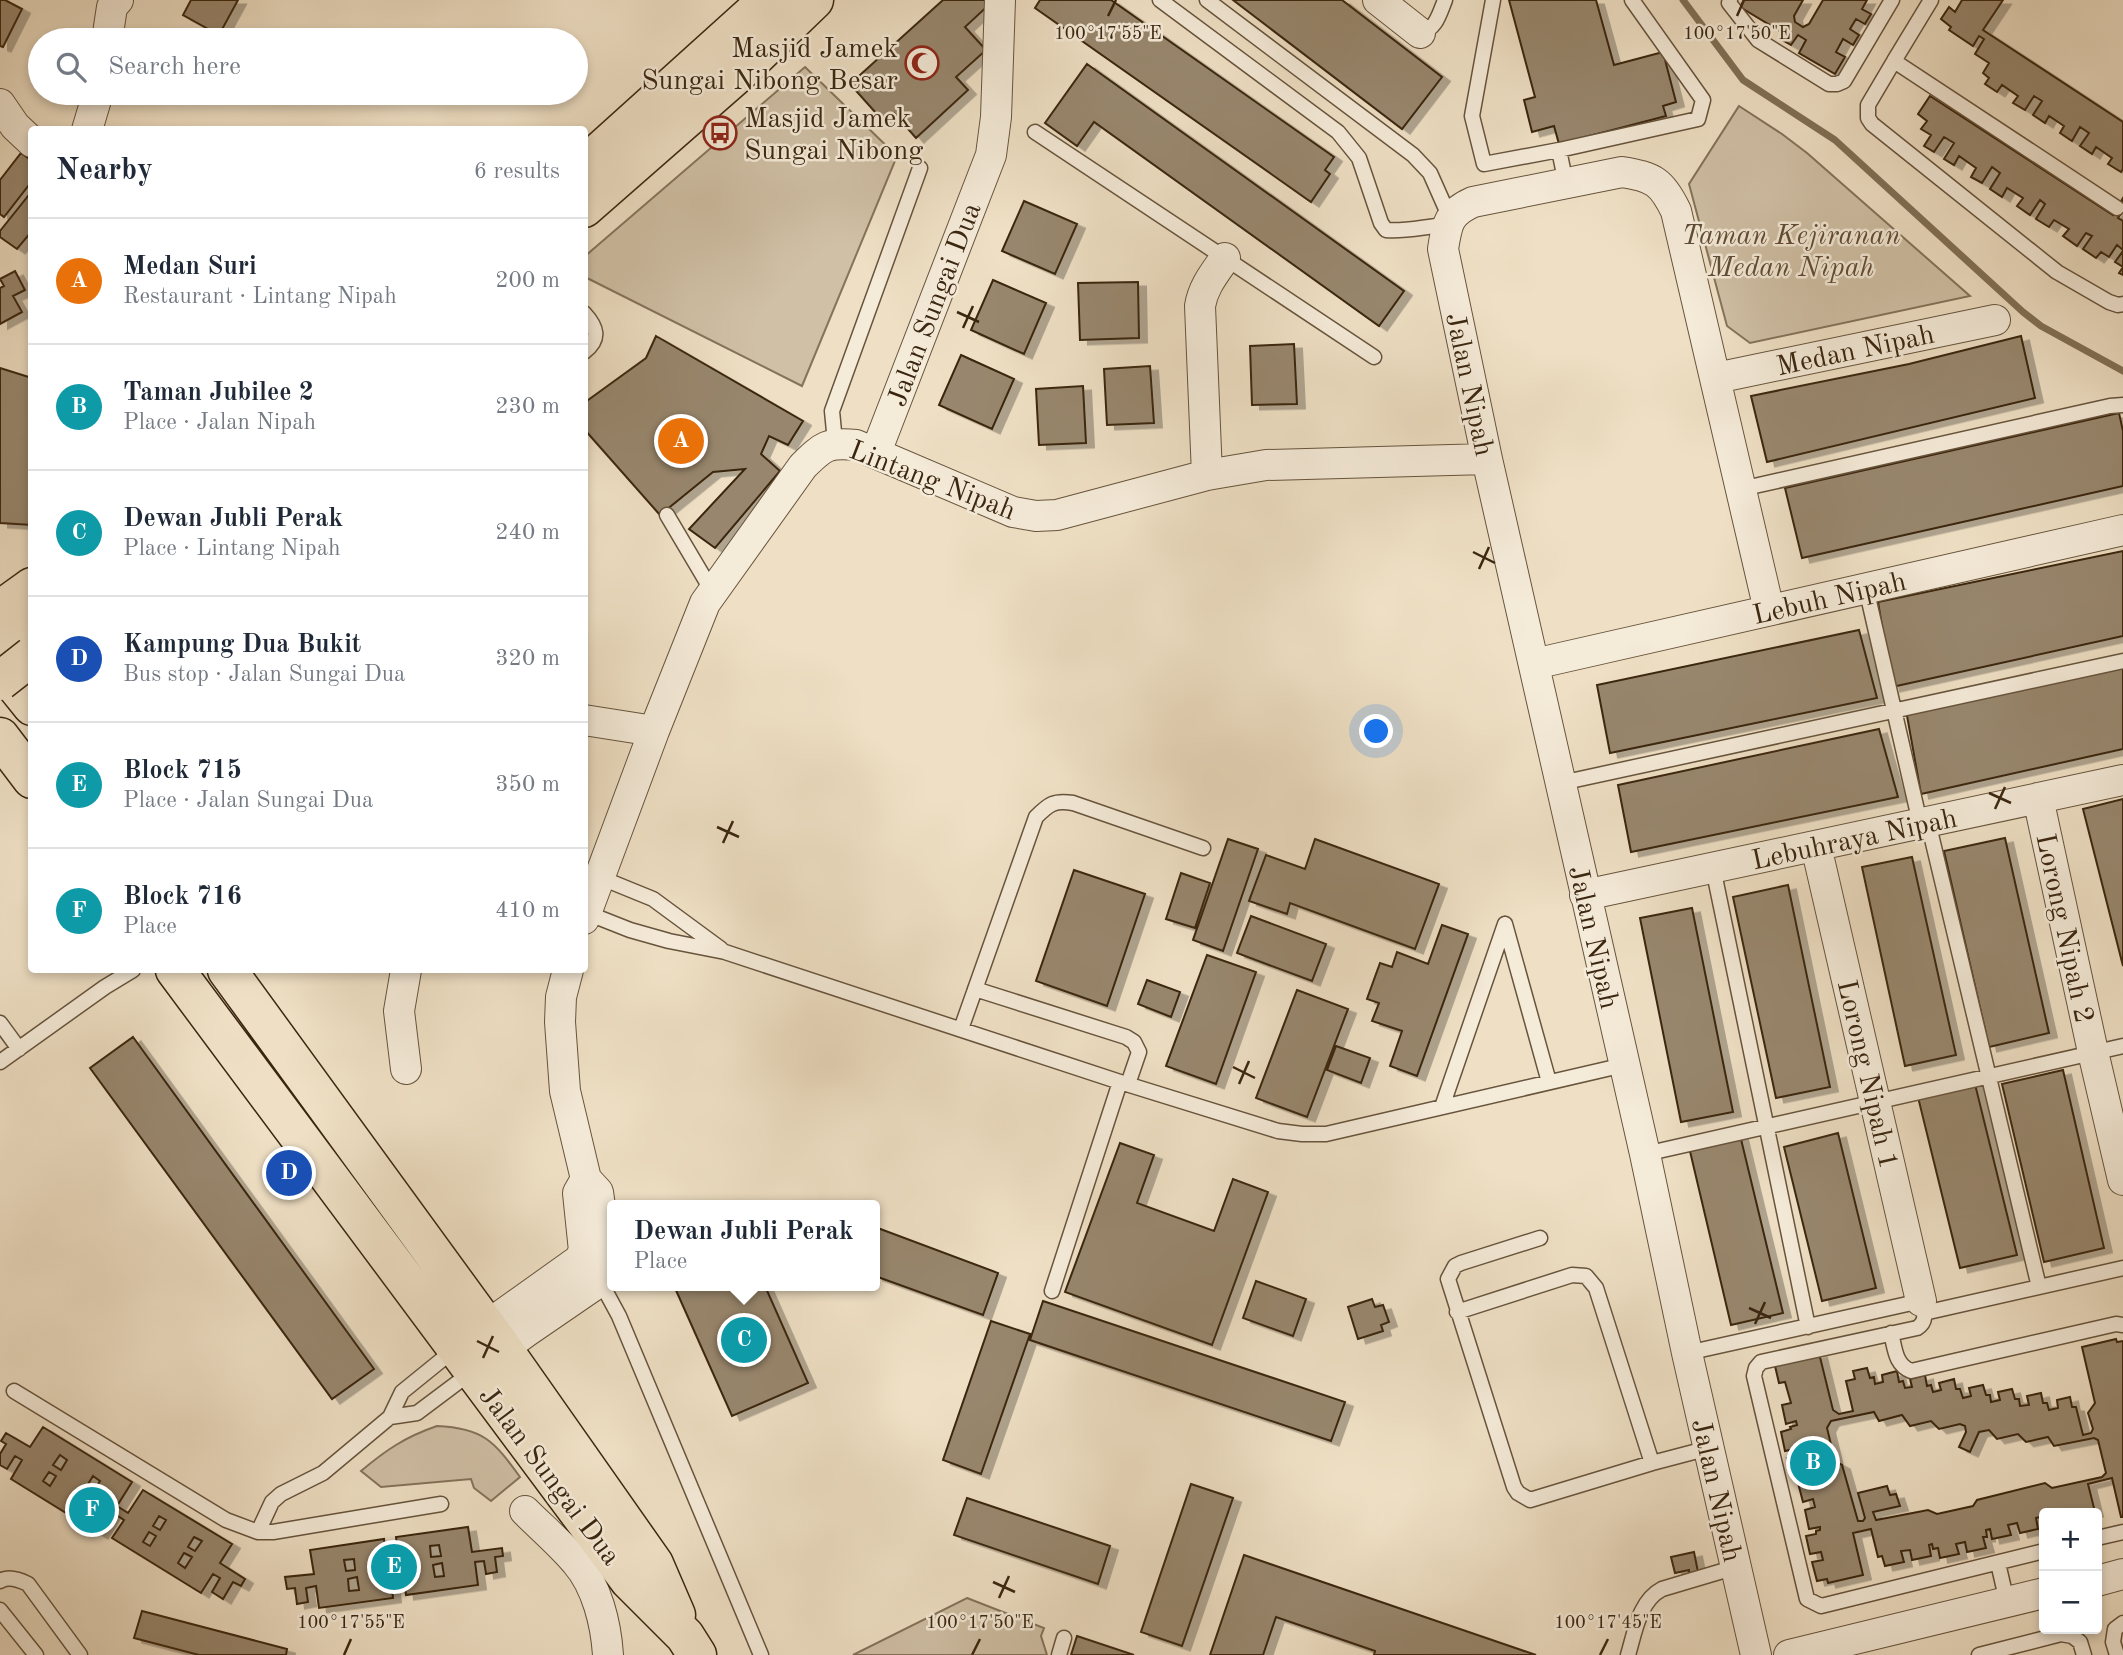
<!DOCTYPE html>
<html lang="en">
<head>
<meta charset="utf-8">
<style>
	body { margin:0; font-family:"Old Standard TT",serif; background:#f6f6f7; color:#1f2937 }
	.controls { position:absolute; right:21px; bottom:21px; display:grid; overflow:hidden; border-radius:7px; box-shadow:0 4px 10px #0003 }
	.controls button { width:63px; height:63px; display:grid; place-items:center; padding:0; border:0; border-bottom:2px solid #e0e1e3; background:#fff; color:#1f2937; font:35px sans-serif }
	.you { position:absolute; left:1377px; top:732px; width:24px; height:24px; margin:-18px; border:5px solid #fff; border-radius:50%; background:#1a73e8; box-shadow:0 0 0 10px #1a73e833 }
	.badge { display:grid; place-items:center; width:46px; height:46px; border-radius:50%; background:#7c3aed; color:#fff; font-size:23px; font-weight:700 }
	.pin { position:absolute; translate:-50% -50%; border:4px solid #fff; box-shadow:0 2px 7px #0006 }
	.popup { position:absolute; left:607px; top:1200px; width:273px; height:91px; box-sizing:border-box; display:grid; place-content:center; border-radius:7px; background:#fff; filter:drop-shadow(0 2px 5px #0005); font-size:23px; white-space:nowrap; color:#747a83 }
	.popup b { font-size:26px; color:#1f2937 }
	.popup::after { content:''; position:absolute; left:50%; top:100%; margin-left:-14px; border:14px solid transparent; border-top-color:#fff }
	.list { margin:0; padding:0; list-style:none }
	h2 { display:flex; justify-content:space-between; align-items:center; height:91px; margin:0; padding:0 28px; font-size:30px }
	h2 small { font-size:23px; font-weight:400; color:#747a83 }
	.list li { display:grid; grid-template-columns:46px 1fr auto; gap:21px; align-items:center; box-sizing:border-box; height:126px; padding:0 28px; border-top:2px solid #e0e1e3 }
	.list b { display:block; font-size:26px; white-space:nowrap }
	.list p { margin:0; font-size:23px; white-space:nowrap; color:#747a83 }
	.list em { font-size:23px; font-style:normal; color:#747a83 }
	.icon { flex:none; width:38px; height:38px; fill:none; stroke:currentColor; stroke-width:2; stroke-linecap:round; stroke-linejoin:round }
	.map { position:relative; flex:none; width:2123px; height:1655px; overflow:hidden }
	.search { position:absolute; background:#fff; box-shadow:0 4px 10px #0003; left:28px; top:28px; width:560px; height:77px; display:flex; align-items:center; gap:18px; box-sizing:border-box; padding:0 24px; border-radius:38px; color:#747a83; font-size:26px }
	.panel { position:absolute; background:#fff; box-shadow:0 4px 10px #0003; left:28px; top:126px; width:560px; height:847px; border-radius:7px }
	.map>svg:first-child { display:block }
</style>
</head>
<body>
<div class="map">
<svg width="2123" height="1655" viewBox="0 0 2123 1655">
	<defs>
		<filter id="shadow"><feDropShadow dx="8" dy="4.5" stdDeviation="0" flood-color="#0004"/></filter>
	</defs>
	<rect width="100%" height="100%" fill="#efe0c5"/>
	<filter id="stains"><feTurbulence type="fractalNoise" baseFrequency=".00286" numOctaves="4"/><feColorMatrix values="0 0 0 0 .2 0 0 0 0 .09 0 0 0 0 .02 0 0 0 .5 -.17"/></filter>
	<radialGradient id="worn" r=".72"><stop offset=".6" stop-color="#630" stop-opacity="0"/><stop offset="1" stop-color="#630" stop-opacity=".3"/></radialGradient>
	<!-- green -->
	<path fill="#d0c0a6" stroke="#85735b" stroke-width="2" d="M805,67L897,156L802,386L585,277L584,257Z
		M1739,106L1782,134L1807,153L1970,296L1750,343L1727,326L1689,184Z
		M437,1426C483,1428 494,1441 520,1477L491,1501L474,1488L471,1479L381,1487L361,1471C386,1450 405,1437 437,1426Z
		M967,1598L1044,1628L1041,1636L1047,1655H853Z"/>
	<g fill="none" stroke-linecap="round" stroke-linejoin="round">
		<!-- stream -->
		<path stroke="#817057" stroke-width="7" d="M1683,0L1743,80L1835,140L2023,312L2041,326L2123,371"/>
	</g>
	<!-- building -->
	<path fill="#98876e" stroke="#3a2610" stroke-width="2" fill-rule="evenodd" filter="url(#shadow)" d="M0,0H5L22,9L3,47L0,46Z
		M191,0H238L219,35L183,15Z
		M943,0H989L992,2L965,27L986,50L956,77L968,90L916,138L894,113L884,122L850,84Z
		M1040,0H1111L1334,157L1325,170L1330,174L1311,202L1035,8Z
		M1233,0H1342L1442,77L1402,129Z
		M1509,0H1596L1614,65L1663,52L1676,102L1663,106L1666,116L1559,144L1554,126L1532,132L1524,100L1535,97Z
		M1744,0H1803L1794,16L1795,22L1803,27L1809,24L1823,0H1867L1862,9L1871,14L1865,24L1856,19L1850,29L1859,35L1853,45L1843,39L1836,52L1845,57L1835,74L1799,53L1806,40L1798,35L1791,45L1784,41L1788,36L1740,7Z
		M1962,0H2003L1983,30L2123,122V169L2121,172L2108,164L2112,158L2096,147L2092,154L2080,146L2089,133L2080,127L2072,141L2060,133L2064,126L2049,116L2045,123L2033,115L2042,101L2034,96L2025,110L2013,103L2018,96L2002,85L1997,92L1985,84L1989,78L1983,73L1989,63L1975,54L1984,39L1979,36L1973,46L1949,30L1951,27L1941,19L1949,7L1955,12Z
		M1087,64L1404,291L1379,326L1094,122L1077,146L1045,123Z
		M1930,96L2113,215L2123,198V211L2118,218L2123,221V250L2117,245L2109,257L2101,252L2096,258L2083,249L2092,236L2086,233L2077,246L2063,236L2069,229L2054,220L2049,227L2036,219L2045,204L2040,200L2030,215L2017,206L2023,198L2007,188L2002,197L1990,189L2000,173L1992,167L1982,183L1971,177L1976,168L1959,156L1954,165L1944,159L1954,143L1944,137L1934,152L1924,146L1931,135L1921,129L1927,121L1918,114Z
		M21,153L32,161V181L4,217L0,214V180Z
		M32,191V231L17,249L0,237V231Z
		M1024,201L1077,224L1055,274L1002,251Z
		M2123,251V275L2119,273L2123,267L2115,262Z
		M15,271L25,290L13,296L22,312L0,324V288L4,286L0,279Z
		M993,280L1046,303L1024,354L971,330Z
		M1138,282L1139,338L1080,340L1078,283Z
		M656,336L803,421L788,445L769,436L761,454L780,471L715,548L689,529L745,469L713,472L660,515L584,429V403L646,358Z
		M2021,336L2035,398L1767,462L1751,396L1909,364Z
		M1294,344L1297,404L1252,405L1250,346Z
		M961,355L1014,379L992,429L939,405Z
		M1150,366L1154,423L1107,425L1104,369Z
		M0,368L32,378V525L0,523Z
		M1083,386L1086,443L1039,445L1036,389Z
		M2119,413L2123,431V486L1802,558L1785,488Z
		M2123,551V636L1892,687L1878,602Z
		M1859,630L1877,698L1610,753L1597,685Z
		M2123,664V749L1921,794L1906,710Z
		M1879,729L1898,797L1631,852L1618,785Z
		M2123,799V966L2083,809Z
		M2005,838L2049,1033L1989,1047L1944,851Z
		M1228,839L1258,849L1223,951L1193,940Z
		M1315,839L1439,884L1415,949L1290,903L1287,914L1249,901L1266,855L1305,869Z
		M1912,857L1956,1055L1905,1066L1862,867Z
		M1074,870L1145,894L1107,1006L1036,981Z
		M1181,873L1210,883L1195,928L1166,919Z
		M1788,885L1830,1087L1776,1098L1733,897Z
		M1692,908L1733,1112L1681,1122L1640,918Z
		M1251,916L1326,944L1312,981L1237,953Z
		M1442,925L1468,934L1417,1076L1390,1066L1402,1031L1372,1021L1379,1003L1367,999L1380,963L1392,967L1397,952L1428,964Z
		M1207,955L1256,972L1216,1084L1166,1066Z
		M1147,980L1180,992L1171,1017L1138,1004Z
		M1297,990L1348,1009L1307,1117L1256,1098Z
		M133,1037L374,1369L332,1399L90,1068Z
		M1336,1046L1370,1058L1361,1083L1327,1070Z
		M2063,1070L2104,1248L2044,1262L2002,1084Z
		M1974,1080L2017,1255L1960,1268L1917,1093Z
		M1838,1133L1876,1288L1822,1301L1784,1147Z
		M1740,1135L1783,1313L1731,1325L1689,1147Z
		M1120,1143L1154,1155L1137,1203L1214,1231L1233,1179L1268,1192L1212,1345L1065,1292Z
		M875,1227L998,1273L983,1315L875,1276Z
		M1256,1281L1306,1299L1293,1336L1243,1318Z
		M681,1286H765L808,1383L732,1416L675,1288Z
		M1372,1299L1375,1307L1383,1305L1389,1322L1381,1325L1383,1331L1358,1339L1348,1307Z
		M1043,1301L1345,1402L1331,1441L1030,1340Z
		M991,1321L1030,1334L981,1474L943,1460Z
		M2116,1339L2117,1342L2123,1341V1517H2121L2112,1478L2088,1484L2095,1512L2044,1513V1524L2042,1525L2040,1517L2036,1518L2038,1529L2020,1533L2017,1523L2008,1525L2011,1535L1992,1539L1990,1529L1986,1530L1987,1537H1983L1986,1548L1967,1552L1965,1542L1956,1544L1959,1554L1940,1558L1938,1548L1933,1549L1932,1544L1929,1545L1931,1556L1912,1560L1910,1550L1901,1551L1904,1562L1885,1566L1882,1556L1878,1557L1871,1529L1853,1533L1863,1575L1828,1583L1827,1579L1817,1581L1812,1562L1823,1560L1821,1552L1810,1554L1806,1536L1816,1534V1531L1820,1530V1527L1809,1529L1805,1510L1815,1507L1813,1499L1803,1502L1798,1483L1809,1481L1808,1478L1803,1479L1802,1476L1792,1478L1787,1458L1797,1456L1795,1449L1785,1451L1781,1432L1791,1429L1790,1427L1797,1425L1796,1421L1786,1424L1782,1405L1791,1403L1785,1382L1779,1383L1775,1366L1819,1353L1833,1410L1839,1414L1853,1411L1846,1381L1855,1379L1853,1371L1867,1368L1870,1378L1874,1377L1875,1384L1883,1382L1882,1375L1897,1371L1899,1382L1903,1381L1905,1388L1912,1387L1910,1379L1925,1375L1927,1386L1931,1385L1933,1392L1941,1390L1939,1383L1954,1379L1956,1389H1960L1963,1398L1971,1396L1969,1388L1983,1385L1986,1395H1990L1991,1402L2000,1400L1998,1392L2012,1389L2015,1399H2019L2020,1406L2029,1405L2027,1396L2041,1393L2043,1403H2047L2049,1410L2058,1408L2057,1400L2070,1397L2072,1407H2076L2083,1435L2091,1433L2093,1429L2088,1413L2095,1403L2082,1347ZM1874,1412L1879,1421L1902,1415L1910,1426L1931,1421L1939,1429L1960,1424L1965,1426L1966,1432L1959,1447L1970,1452L1979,1432L1989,1430L1997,1439L2018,1434L2026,1442L2048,1437L2054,1446L2094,1438L2098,1440L2106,1473L2102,1477L2052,1488L2045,1483L1977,1500L1973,1506L1937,1514L1928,1510L1876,1520L1873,1512L1900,1506L1896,1494L1890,1495L1887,1486L1858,1493L1865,1518L1863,1521H1858L1842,1465L1835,1461L1827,1428L1831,1421Z
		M43,1427L132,1482L117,1506L128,1513L143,1490L232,1544L220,1563L245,1579L241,1586L233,1582L223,1599L212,1592L220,1578L213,1574L201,1593L112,1538L124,1520L113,1513L100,1534L11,1479L22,1460L15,1456L7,1469L0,1465V1454L6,1444L1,1441L6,1433L30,1447ZM60,1455L67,1460L61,1470L53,1465ZM49,1472L56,1476L50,1486L43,1481ZM93,1476L100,1481L94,1490L87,1486ZM83,1492L90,1497L84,1507L77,1502ZM159,1516L166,1520L160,1530L153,1526ZM149,1532L156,1536L150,1546L143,1542ZM194,1537L202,1541L195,1551L188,1547ZM184,1553L192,1557L185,1568L178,1563Z
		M1191,1484L1233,1498L1182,1646L1141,1632Z
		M967,1498L1110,1546L1098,1584L954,1535Z
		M468,1527L472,1552L502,1548L503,1556L495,1557L497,1572L486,1574L484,1561L475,1562L478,1585L406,1595L403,1573L390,1574L393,1598L319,1608L316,1586L306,1588L308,1602L297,1604L295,1588L287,1589L285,1577L314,1574L310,1550L384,1539L387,1562L399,1561L396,1537ZM439,1545L441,1556L431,1557L430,1546ZM354,1559L355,1570L346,1571L344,1560ZM442,1563L444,1576L435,1577L433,1565ZM357,1577L359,1590L349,1591L348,1579Z
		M1694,1552L1698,1572L1689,1574V1570L1675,1573L1671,1557Z
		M1244,1555L1536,1655H1374L1375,1651L1276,1617L1263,1655H1210Z
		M142,1611L287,1649L286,1655H199L134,1638Z
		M1077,1636L1134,1655H1071Z"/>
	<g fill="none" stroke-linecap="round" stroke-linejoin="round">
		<defs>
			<path id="service" d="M1160,0L1338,132L1359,158L1381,223L1386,230C1405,232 1427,226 1447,225
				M1207,0L1413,155L1430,173L1450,218
				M1493,0L1472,116L1484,164L1559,150L1698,119L1703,100L1632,0
				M1730,0L1729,3L1758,40L1829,84H1837L1844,81L1892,0
				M1420,33C1436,29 1439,15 1445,0
				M1894,61L1931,0
				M1035,132L1374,357
				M1559,150L1566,184
				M2117,208L1894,61L1868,105V118L1872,124L2057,272L2109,302L2118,305L2123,304
				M584,313C597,327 601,339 584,352
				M835,442L832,411L920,168
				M1741,489L2110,406L2123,405
				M667,515L712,591
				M1866,588L1920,823
				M1561,783L2123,661
				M1928,822L2039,1287
				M1713,868L1808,1327
				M599,877L653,899L721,949
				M587,913L630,930L669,941L725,952L1120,1082L1278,1131L1302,1134H1326L1624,1065
				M1505,924L1549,1082
				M975,989L1126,1037L1134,1042L1139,1052L1128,1084
				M0,1023L19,1049
				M961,1029L1036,817C1049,804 1054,800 1073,803L1203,848
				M0,1062L105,987L133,970
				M1442,1107L1505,924
				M1645,1154L2123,1046
				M599,1279L619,1316L761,1655
				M1052,1291L1120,1082
				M1457,1312L1572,1275L1586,1276L1596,1288L1652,1463L1530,1500L1518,1493L1514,1487L1448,1279L1455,1266L1461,1263L1540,1238
				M1924,1313L2123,1268
				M1891,1333C1895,1348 1895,1365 1911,1371L2116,1324L2123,1325
				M1687,1353L1921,1301C1924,1312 1928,1321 1917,1328L1761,1362L1756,1368L1754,1376L1807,1599L1821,1606L2044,1551
				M14,1391L226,1520L258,1532H273L441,1504
				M390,1417L417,1413L473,1371
				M1652,1463L1709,1448
				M258,1532L272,1502L281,1494L323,1473L390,1417L402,1392L455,1349
				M2097,1538L2123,1532
				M1998,1563L2007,1602
				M0,1581C8,1576 20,1580 28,1584L80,1655
				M0,1610L36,1655
				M1059,1655L1064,1638
				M1628,1655C1635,1632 1639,1601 1662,1589L1736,1567
				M1979,1655L2061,1634L2072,1636L2080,1642L2084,1655
				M2117,1655L2113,1642L2115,1629L2123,1623"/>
			<path id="minor" d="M1378,0L1420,33
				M107,40L112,7L118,0
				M0,104L15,126L32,142
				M87,130L98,93
				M1716,378L1995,320
				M876,452L991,155L996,117L1000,0
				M1207,475L1200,306C1203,287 1214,274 1225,258
				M1534,664L2123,530
				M584,720L654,731
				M2038,798L2093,1052L2123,1180
				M1816,846L1921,1301
				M1585,895L2123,780
				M584,919L654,731L705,603L803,466C823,446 828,442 856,445L1013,512L1036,516L1057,515L1207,475L1266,465L1487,459
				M406,970L399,1011L406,1069
				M471,1337L579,1260L584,1251L578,1193L586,1179
				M485,1362L526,1332L596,1284L605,1272L607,1256L598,1192L586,1179L565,1091L560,1022L561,997L568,970
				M525,1511C542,1528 561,1544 576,1562C597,1586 606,1624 608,1655
				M2097,1581L2123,1574
				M1756,1655L1687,1353L1645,1154L1487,459L1443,249C1447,224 1448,213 1473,202L1622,172C1654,177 1662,182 1676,211L1769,610
				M1789,1655L2044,1593"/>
			<path id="primary" d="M0,610L32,587
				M0,666L32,706
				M0,737L32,779
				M175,970L629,1580L685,1636L697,1655
				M227,970L503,1349L654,1564L676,1615"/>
			<path id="trunk" d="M584,166L768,0
				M584,208L737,74L814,0
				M0,640L32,615"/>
		</defs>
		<!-- service casing -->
		<use href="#service" stroke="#67543d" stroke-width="17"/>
		<!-- minor casing -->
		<use href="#minor" stroke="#67543d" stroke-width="32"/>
		<!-- primary casing -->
		<use href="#primary" stroke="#3a2610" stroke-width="41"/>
		<!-- trunk casing -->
		<use href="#trunk" stroke="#3a2610" stroke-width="41"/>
		<!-- service -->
		<use href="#service" stroke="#f5ebd9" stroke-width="14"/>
		<!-- minor -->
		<use href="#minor" stroke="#f5ebd9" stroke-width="30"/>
		<!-- primary -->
		<use href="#primary" stroke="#efe0c5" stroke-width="38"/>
		<!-- trunk -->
		<use href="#trunk" stroke="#efe0c5" stroke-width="38"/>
		<defs>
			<path id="trunk-bridge" d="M0,681L32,656"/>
		</defs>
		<!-- trunk-bridge casing -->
		<use href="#trunk-bridge" stroke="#3a2610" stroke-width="41" stroke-linecap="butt"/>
		<!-- trunk-bridge -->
		<use href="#trunk-bridge" stroke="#efe0c5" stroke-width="38"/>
	</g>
	<!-- ticks -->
	<path fill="none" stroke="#3a2610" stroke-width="2.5" d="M1108,16L1116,0M1737,16L1744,0M957,312L979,322M963,328L973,306M1473,552L1495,563M1479,569L1489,547M1989,793L2011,803M1995,809L2005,787M717,827L739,837M723,843L733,821M1233,1067L1255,1078M1239,1084L1249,1061M1749,1308L1771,1318M1755,1324L1765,1302M477,1341L499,1352M483,1358L493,1336M993,1582L1015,1592M999,1598L1009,1576M344,1655L351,1639M972,1655L980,1639M1600,1655L1608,1639"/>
	<!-- icons -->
	<defs>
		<symbol id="mosque-ring" viewBox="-11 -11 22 22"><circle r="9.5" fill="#f5ebd9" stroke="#8f2418" stroke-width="1.5"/><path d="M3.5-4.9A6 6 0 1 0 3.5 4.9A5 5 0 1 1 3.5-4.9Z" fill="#8f2418"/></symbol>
		<symbol id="bus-ring" viewBox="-11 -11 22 22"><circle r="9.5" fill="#f5ebd9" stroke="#8f2418" stroke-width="1.5"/><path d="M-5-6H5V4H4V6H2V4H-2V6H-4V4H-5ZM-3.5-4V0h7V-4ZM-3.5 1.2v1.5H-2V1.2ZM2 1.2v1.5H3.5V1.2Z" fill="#8f2418"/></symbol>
	</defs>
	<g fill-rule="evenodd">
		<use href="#mosque-ring" x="903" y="44" width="38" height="38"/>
		<use href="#bus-ring" x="701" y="114" width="38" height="38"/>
	</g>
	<g text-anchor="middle" stroke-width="5" stroke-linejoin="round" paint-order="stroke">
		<!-- poi labels -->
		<g font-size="28" fill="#3a2610" stroke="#f5ebd9" text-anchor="end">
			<text x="898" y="57">Masjid Jamek<tspan x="898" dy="32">Sungai Nibong Besar</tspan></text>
			<text x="744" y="127" text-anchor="start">Masjid Jamek<tspan x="744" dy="32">Sungai Nibong</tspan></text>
		</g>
		<!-- park labels -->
		<g font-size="28" font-style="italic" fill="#604c36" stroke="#f5ebd9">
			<text x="1791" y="244">Taman Kejiranan<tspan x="1791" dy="32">Medan Nipah</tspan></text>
		</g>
		<!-- street labels -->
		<g font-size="28" fill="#3a2610" stroke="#f5ebd9">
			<text transform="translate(933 304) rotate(-69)" y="10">Jalan Sungai Dua</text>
			<text transform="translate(1855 349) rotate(-12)" y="10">Medan Nipah</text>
			<text transform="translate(1471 384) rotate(78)" y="10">Jalan Nipah</text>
			<text transform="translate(933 479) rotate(21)" y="10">Lintang Nipah</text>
			<text transform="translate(1829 597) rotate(-13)" y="10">Lebuh Nipah</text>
			<text transform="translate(1854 838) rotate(-12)" y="10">Lebuhraya Nipah</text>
			<text transform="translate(2066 928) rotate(78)" y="10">Lorong Nipah 2</text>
			<text transform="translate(1595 937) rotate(77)" y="10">Jalan Nipah</text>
			<text transform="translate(1869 1074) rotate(77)" y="10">Lorong Nipah 1</text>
			<text transform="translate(551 1475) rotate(53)" y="10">Jalan Sungai Dua</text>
			<text transform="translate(1718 1490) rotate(77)" y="10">Jalan Nipah</text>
		</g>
	</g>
	<g font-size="18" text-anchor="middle" fill="#3a2610" stroke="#f5ebd9" stroke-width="5" stroke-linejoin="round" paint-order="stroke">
		<text x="1108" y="39">100°17'55"E</text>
		<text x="1737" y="39">100°17'50"E</text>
		<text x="351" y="1628">100°17'55"E</text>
		<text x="980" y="1628">100°17'50"E</text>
		<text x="1608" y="1628">100°17'45"E</text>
	</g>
	<rect width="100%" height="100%" filter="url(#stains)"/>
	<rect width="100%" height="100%" fill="url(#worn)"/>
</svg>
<div class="controls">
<button>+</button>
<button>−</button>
</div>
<div class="you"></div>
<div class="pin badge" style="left:681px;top:441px;background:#e8710a">A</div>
<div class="pin badge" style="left:1813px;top:1463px;background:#0f9aa8">B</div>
<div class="pin badge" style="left:744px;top:1340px;background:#0f9aa8">C</div>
<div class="popup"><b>Dewan Jubli Perak</b>Place</div>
<div class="pin badge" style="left:289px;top:1173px;background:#1a4fb4">D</div>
<div class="pin badge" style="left:394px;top:1567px;background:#0f9aa8">E</div>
<div class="pin badge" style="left:92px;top:1510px;background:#0f9aa8">F</div>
<div class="search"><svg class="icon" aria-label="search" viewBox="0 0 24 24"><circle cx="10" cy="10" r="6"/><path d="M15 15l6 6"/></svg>Search here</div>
<section class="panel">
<h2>Nearby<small>6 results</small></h2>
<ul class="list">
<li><span class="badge" style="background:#e8710a">A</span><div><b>Medan Suri</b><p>Restaurant · Lintang Nipah</p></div><em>200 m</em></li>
<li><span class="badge" style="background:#0f9aa8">B</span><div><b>Taman Jubilee 2</b><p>Place · Jalan Nipah</p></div><em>230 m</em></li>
<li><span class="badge" style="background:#0f9aa8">C</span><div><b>Dewan Jubli Perak</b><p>Place · Lintang Nipah</p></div><em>240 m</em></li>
<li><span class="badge" style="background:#1a4fb4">D</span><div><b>Kampung Dua Bukit</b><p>Bus stop · Jalan Sungai Dua</p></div><em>320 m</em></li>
<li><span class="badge" style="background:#0f9aa8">E</span><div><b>Block 715</b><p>Place · Jalan Sungai Dua</p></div><em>350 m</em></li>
<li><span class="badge" style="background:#0f9aa8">F</span><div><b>Block 716</b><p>Place</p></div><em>410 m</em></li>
</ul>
</section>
</div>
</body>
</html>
